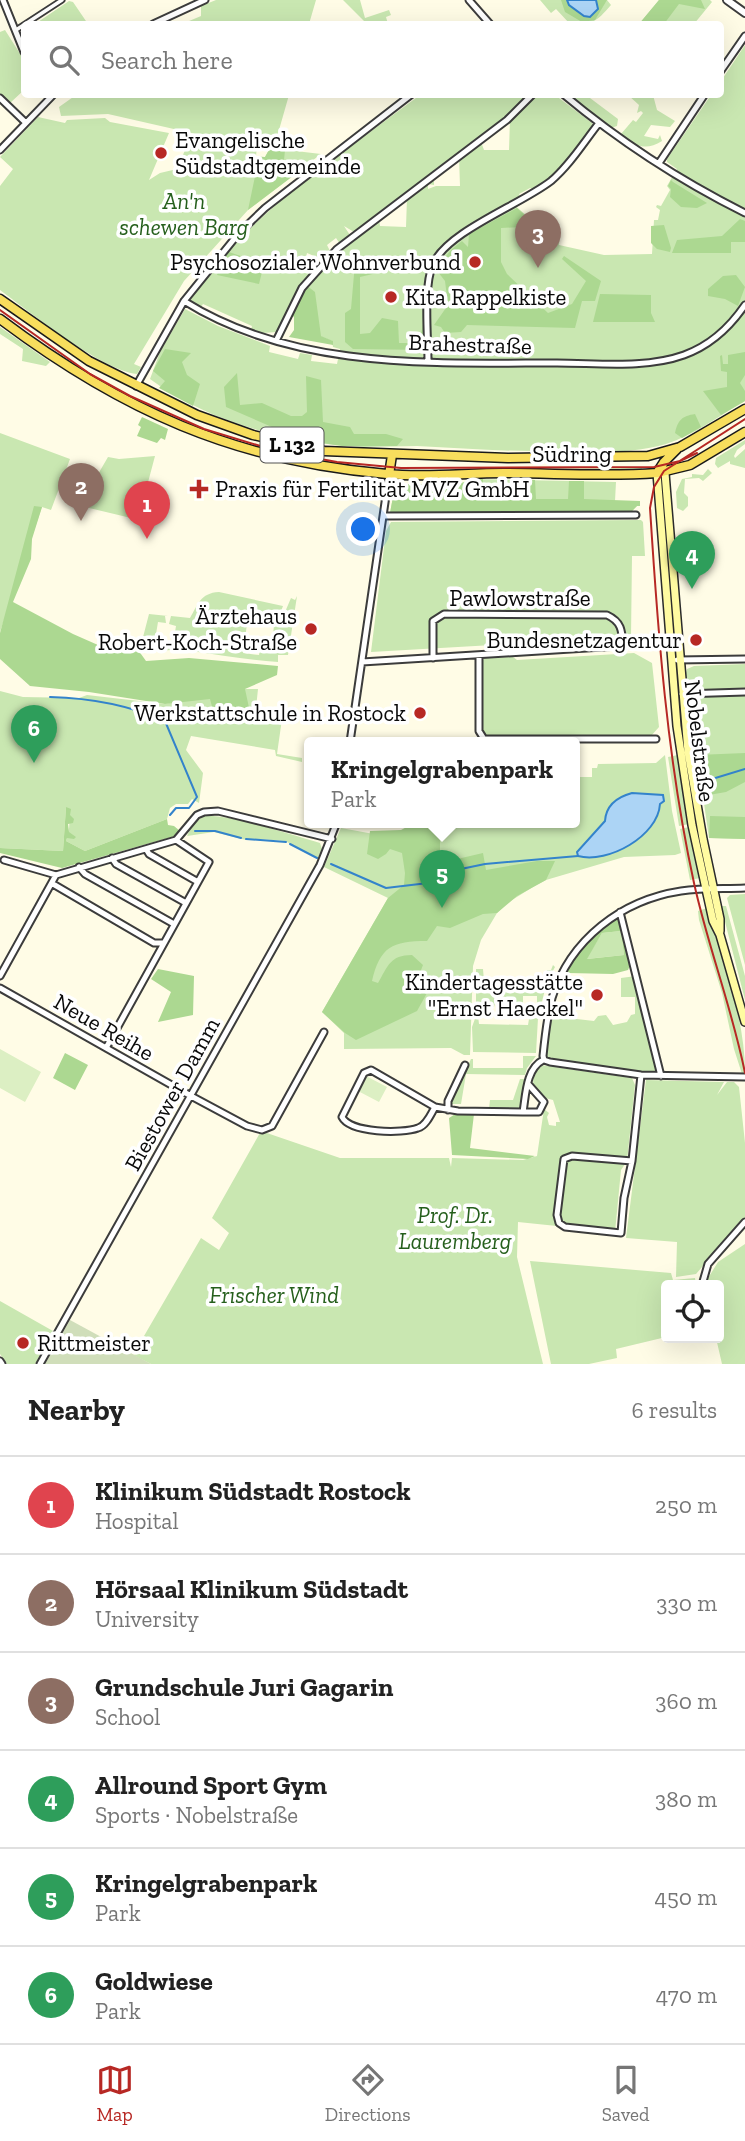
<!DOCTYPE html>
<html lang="en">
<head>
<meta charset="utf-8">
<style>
	body { margin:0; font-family:"Zilla Slab",serif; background:#f2f2f2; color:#222 }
	.controls { position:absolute; right:21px; bottom:21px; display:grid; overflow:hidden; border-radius:7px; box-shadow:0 7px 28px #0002 }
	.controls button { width:63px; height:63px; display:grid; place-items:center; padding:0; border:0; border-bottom:2px solid #e0e0e0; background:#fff; color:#222; font:35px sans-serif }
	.you { position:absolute; left:364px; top:530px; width:24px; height:24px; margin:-18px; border:5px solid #fff; border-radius:50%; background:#1a73e8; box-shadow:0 0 0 10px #1a73e833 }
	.badge { display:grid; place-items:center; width:46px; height:46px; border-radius:50%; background:#b72824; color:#fff; font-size:23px; font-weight:700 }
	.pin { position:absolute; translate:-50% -58px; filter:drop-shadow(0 2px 4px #0008) }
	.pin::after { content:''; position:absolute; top:37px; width:24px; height:21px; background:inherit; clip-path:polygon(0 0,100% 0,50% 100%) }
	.popup { position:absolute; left:304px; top:737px; width:276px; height:91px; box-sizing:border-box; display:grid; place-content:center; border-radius:7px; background:#fff; filter:drop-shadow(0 2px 5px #0005); font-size:23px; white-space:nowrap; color:#767676 }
	.popup b { font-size:26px; color:#222 }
	.popup::after { content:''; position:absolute; left:50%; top:100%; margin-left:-14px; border:14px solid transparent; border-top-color:#fff }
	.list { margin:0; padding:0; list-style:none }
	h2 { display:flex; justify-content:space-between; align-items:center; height:91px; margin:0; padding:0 28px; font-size:30px }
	h2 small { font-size:23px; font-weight:400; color:#767676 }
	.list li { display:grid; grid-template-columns:46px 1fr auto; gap:21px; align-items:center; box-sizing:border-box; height:98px; padding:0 28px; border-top:2px solid #e0e0e0 }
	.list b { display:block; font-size:26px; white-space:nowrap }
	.list p { margin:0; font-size:23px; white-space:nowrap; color:#767676 }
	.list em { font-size:23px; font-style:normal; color:#767676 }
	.icon { flex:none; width:38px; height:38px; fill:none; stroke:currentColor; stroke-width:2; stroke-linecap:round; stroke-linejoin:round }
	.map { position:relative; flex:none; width:745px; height:1364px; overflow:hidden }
	.search { position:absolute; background:#fff; box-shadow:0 7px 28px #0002; left:21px; right:21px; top:21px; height:77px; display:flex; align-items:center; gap:18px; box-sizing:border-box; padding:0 24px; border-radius:7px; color:#767676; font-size:26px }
	.sheet { height:679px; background:#fff }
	nav { display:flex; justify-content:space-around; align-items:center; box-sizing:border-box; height:98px; border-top:2px solid #e0e0e0; background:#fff; font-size:19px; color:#767676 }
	nav a { display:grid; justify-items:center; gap:4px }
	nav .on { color:#b72824 }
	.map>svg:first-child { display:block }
</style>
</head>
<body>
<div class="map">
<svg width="745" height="1364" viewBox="0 0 745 1364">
	<rect width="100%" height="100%" fill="#fffce6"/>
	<!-- green -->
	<path fill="#c9e7b1" d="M216,0H316L309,24H182L201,16V6Z
		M343,0H360L365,18L389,10L391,15L386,17L388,24H367Z
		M540,0H607L611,5C596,22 594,24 570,24L556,9L551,13Z
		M659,0H710L712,2L694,24H639Z
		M69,1L73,2L88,24H35Z
		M5,30L24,60V90L9,104L0,96V32Z
		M745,45V401C719,416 694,435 666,444C624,456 577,451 534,451C495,451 456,448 417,446C400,446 382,447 364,447C292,444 209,423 150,379L160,352L185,309L218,326L270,346L269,352L298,359L300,353L312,355L311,361L337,364L340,349L333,347L332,341L320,336L306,285L330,258L379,219L380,226L406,227L407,198L434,179V185L428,184V189L436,186H460L459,157L481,142L484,150H509L510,119L535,95H555L592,123L594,127L560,170L535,190L530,188L519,194L521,199L513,204L533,221L536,217L545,225L560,229L559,245L604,255L652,254L654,220H658L660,210L656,207L657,205L661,206L670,190L667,186L677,169L667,162V159L711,95L720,94L721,81Z
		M76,95H289L275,144L209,137L108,114L61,116L59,107Z
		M420,95H531L521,105L354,232L344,226L350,235L340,244L336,238L327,245L330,251L321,259L307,253L304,266L310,268L312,264L316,268L301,286L277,332L262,333L251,330L252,326L203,304L201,307L190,300C227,246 267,210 318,171L325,175L320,169Z
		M567,95H586L618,119L617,126L611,128Z
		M628,95H653L657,110L675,121L670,127L651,125L644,136L658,139L660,135L662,141C646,151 636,147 621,134L633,120L636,122L643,113L641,111L637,113L639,105Z
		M38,117L65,123L67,120L105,118L110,122L169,133L149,180L160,173L177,169L191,136L257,146L256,156L265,157L270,148L321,154L248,210L184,281L134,364L141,367L137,374C101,370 31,313 0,290V186L13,169L0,157Z
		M0,327L50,362L46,366L22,361L23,349L0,334Z
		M0,433L70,459L51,510L42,507L0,632Z
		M745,440V444L737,450L734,456L735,458L745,449V468L730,464V461L718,468L715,464L716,458Z
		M155,456L146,490L141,495L137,512L131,518L85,507L83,500L108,457L119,459Z
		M642,468V470H521L450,472V469Z
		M708,469L712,473L703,481L699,478L685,479L684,493L688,497V506L683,511L677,508L676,492L682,479L692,477V474L703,475Z
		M473,479L616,482L615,501H640V506H637L630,513H390L395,486L402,484L456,485Z
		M641,520L643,522L645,556H632L631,637L371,652L386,531L391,522Z
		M219,592L283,606L278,619L273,620V618L258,615L256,625L247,624L243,653L259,655L261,645L272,647L274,625L282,619L291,598L295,600L297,596L288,655H278V662C249,660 220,655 191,651C174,648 160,654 143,645L142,641L149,614L168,616H165L166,623L158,622L155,640L173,644L176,626L169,624L171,616L190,618C198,605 200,593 219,592Z
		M634,653L652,663L659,727L651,736H487L482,733V661L485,658L513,657L517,660Z
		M745,664V839L709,838L697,755L694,750L685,676L687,669L694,666Z
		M244,689H258L256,708L283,712L277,754L302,758V762L276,756L275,750L191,736L186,750L203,773L199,803L192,799L188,804H176L170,808L167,819L85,851L66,841C70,830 71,818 66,807L63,851L0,848V691L23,697L79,698L87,695L165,704Z
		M665,755L672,811L681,853L675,855L624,857L546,880L533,887L507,903L497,913L481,940L473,966L470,1055H464L451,1048L344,1049V1033L322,1012L388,898L324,867L341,828L412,841L439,834L440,829H443V822H575V777H592V768H597L598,764L656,763Z
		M678,755L689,824L679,826L668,757Z
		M204,816C231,814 291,835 320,843L322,849L318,858L285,841L259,839L246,840L214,832L187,836L192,825Z
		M689,827L700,878L690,880L680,829Z
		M745,894V965L727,898L730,895Z
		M721,906H726L745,976V1000Z
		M707,908C723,962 745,1017 745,1073L742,1074L734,1049L722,993L699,920L698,911Z
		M621,931L624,955L586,959L602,933Z
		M553,965L555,967L547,982L540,1009H537V996H523V1009H517L516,1003H510V1009L502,1007L501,996H497L494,1007L476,1009V969H483L484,981L546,979L547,970H551Z
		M636,976L658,1070L656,1073L546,1059L551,1016L594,1021L598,1016L606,1015L613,1025L627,1022L631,1015L635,1014V997H621V978Z
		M476,1016H478L479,1024L528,1025L529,1019L538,1018L536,1053L473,1052L472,1027Z
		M523,1056H536L527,1068L525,1075L466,1074L461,1104H450L471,1059H473V1068H523Z
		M541,1065L632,1078L635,1085L627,1161L621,1170L615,1232L518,1222L517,1257L543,1364H151L133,1355L138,1354L148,1339L144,1336L201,1238L219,1250L229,1233L212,1218L261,1131L340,1158H449L451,1167L452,1158L523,1160L537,1156L544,1109L549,1113L547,1117L549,1125L556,1126V1122H560L553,1100L545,1098L533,1084L534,1072Z
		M520,1079H526L520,1107L516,1110L489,1109L490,1100H513Z
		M646,1080L724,1082L717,1095L727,1082H734L739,1087L745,1143V1217L696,1274L676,1277L677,1242L626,1238Z
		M745,1244V1364H722L716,1338H719V1285H706L705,1283L718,1262Z
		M530,1261L671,1273L673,1280L695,1278L696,1285H666V1337L616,1349L617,1358L589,1364H551Z
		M0,1301L53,1331L35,1364H7L0,1354Z"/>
	<!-- forest -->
	<path fill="#acd891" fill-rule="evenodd" d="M561,0H567L569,5L584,16L598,9L596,0H607L595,20L582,22L565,12Z
		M659,0H701L705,9L679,4L664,24H639Z
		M270,148L285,150L284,160L278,170L297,173L248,210L259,157H265Z
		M671,180L673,182L707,203L697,208L681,207L670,197L671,189L668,186Z
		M517,208L528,218L521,227L501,228V262L507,274L548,313L572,304L586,281L562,259L564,256L601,281L595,301H582L575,328L467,325L461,332L445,333L441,327L434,325L448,305L445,281L438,272C443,257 450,250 462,241L468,247L469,234Z
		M740,219L745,221V242H731V253H672L677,240L722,236Z
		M664,225L671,248L670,252L657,249L651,243V226Z
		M226,251L264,264L259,284L217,275Z
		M369,259L377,273L360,277V334L370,333L382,318L398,321L399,343H419L425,315L426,350L353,349L345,342V313L351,309L355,263Z
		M736,275L745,287L738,306L725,299L708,296V289L723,276Z
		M306,285L315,292L321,336L333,341V345L289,337L294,330V317L291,314Z
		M600,294L651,295V313L655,322H593Z
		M165,349L191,353L182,362L187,375L200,384L193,406L159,388L165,381L153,371Z
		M745,352V375L740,383L745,391V401L721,415L703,391L727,387V372L721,371L720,356L722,355L723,364H728V355Z
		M237,373L240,405L262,403L291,416H302L307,412L306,376L321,380L323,422L350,427L354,434H386L403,439L397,446H342L302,440L226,407L224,387Z
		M695,414L701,427L682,438L675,433C678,420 682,416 695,414Z
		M142,417L168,429L165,440L161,438L157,443L137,436L141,427L138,425Z
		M473,479H483V499H520L521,479L535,480L536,499H568L569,481H584V499L640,501V506H637L630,513H390L395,486L402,484L456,485Z
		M34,506L42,507L32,539L31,559L13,602L73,634L98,645L102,636L136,647L146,661L189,658L278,666L277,675L245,689L251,717L214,714L210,699L165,704L89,692L30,686L0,659V633Z
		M745,753V782L726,792L703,796L697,755Z
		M66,807L71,809L70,815L74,819L73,823L68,824L69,832L76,837L74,839L67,838L66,841L85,851L167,819L168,825L174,826L180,831L175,836L62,868L0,853V848L63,851Z
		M710,816L745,817V839L709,838Z
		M416,822H425L440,829V863L483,853L486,870L537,861H555L546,880L517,896L497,913L483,914L450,928L437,926L427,941C392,941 380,947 372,981L378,983C388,966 390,955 412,955L423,965L414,988L422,985L427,993L417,1011L356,1040L345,1033L322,1012L388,898L404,885L405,873L402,853L390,849L386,854L378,859L367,854L370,831L401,830Z
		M620,915L631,963L628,970L613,974L568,973L567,969C581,946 597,930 620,915ZM621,931L624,955L587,959L602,933Z
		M158,969L194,976L193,1015L158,1022L171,992L151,979Z
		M65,1053L88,1065L75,1090L53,1078Z
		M457,1113L474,1114L470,1148L535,1156L528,1159L452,1155L449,1118Z"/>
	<!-- cemetery -->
	<path fill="#d0deba" d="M70,1320L151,1364H45Z"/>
	<!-- pitch -->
	<path fill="#dcefc3" d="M0,1049L41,1072L25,1102L0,1088Z
		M366,1076L387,1087L379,1102L358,1091Z"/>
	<!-- water -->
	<path fill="#acd4f5" stroke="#3383cb" stroke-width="2" d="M567,0H596L598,9L590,17L584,16L569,5Z
		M632,793L663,795L664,801L660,804C658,836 608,864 578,856L577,852L605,821C606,806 617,797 632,793Z"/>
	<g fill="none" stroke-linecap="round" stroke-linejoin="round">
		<!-- stream -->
		<path stroke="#3383cb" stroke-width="2" d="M50,697C89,698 129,705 165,721L197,797L189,808H176L170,815
			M699,783L745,769
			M195,831H215L241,838
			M246,839L286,842
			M290,844L317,858
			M331,864L386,888L428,883L456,870L485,864L578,856"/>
		<defs>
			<path id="pedestrian" d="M16,30L62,0"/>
			<path id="minor" d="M3,0L24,52
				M469,0L490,24
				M153,24L205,0
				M720,72L745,36
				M563,94C618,140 681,181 745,213
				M0,98L25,122
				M0,150L54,94
				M659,163L705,94
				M184,301C294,370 432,363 557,363C598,363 645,369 684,355C709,346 730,327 745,305
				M276,341L302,288L337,249L507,120L533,94
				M428,361C428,336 423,287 433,264C448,231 520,205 551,181C570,165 584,142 599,123
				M136,386L184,301L239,233L265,208L412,94
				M383,516L636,515
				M479,655V731L484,739H656
				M433,658V621L444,614L607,615C622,622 622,631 623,646
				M677,660L745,659
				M362,662L650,644
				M682,694L745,692
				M350,742L389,475
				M146,849L149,854L198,882
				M112,858L116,864L186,903
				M4,860L56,875
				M79,867L85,874L174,924
				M53,884L154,943H164
				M745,888C724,889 702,888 681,891C622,900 570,939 552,998C547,1017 545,1036 543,1056L544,1060L550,1062L641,1075L745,1077
				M620,912L661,1076
				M0,976L56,875L176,840L197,815L204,812L218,811L332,839
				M0,988L191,1096L247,1126L262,1130L272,1126L324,1032
				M106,1048L209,862L176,840
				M435,1107C431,1114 426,1126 418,1128C402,1134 350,1133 342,1117L364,1073L371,1070L435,1107L458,1111L523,1112C526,1094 526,1069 543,1060
				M448,1110V1101L465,1065
				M523,1112H539L544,1102L528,1084
				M632,1161L572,1156L564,1159L557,1215L559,1223L565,1227L621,1233L624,1198L632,1161L641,1075
				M702,1285L708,1264L745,1222
				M0,1361L2,1364
				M40,1364L320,865L337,822"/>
			<path id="tertiary" d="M727,0L745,13"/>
			<path id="secondary" d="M657,473L677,726L692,825L713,921L720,935L745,1022
				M665,473L688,752L703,839L720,919V931"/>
			<path id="primary" d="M0,299L89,361L197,415L253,435L324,451L508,458L648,456L680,447L745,409
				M0,319C121,410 234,461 387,474C426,478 465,473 504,473C554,473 606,477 657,473L690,465L745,432
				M657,473L664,462L677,449
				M389,475L392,455"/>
		</defs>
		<!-- pedestrian casing -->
		<use href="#pedestrian" stroke="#3c3c3c" stroke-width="7"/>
		<!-- minor casing -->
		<use href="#minor" stroke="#3c3c3c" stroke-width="9"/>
		<!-- tertiary casing -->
		<use href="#tertiary" stroke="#3c3c3c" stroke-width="10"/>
		<!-- secondary casing -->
		<use href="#secondary" stroke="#2b2b2b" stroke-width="10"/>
		<!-- primary casing -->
		<use href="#primary" stroke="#1a1a1a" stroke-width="11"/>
		<!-- pedestrian -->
		<use href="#pedestrian" stroke="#fff" stroke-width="3.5"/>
		<!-- minor -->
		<use href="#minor" stroke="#fff" stroke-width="5"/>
		<!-- tertiary -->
		<use href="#tertiary" stroke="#fff" stroke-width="6"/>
		<!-- secondary -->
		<use href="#secondary" stroke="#fffba1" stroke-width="7"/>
		<!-- primary -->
		<use href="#primary" stroke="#f8de5d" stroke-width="8"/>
		<!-- tram -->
		<path stroke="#b72824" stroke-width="2" d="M0,310L90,374L130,396L204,429L277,451L337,462L401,468L654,467L680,461L697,453
			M745,419L664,471L654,487L650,508C658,634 667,759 694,883C708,947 732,1008 745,1073"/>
	</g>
	<!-- markers -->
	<g fill="#b72824" stroke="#fff" stroke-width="2.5">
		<circle cx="161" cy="153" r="7"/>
		<circle cx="475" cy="262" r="7"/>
		<circle cx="391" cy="297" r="7"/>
		<path d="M195.5 478.5h7v7h7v7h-7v7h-7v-7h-7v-7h7z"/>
		<circle cx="311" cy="629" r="7"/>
		<circle cx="696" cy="640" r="7"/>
		<circle cx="420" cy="713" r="7"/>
		<circle cx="597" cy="995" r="7"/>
		<circle cx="23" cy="1343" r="7"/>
	</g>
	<g text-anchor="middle" stroke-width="7" stroke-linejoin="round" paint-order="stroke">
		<!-- shield labels -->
		<rect fill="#fff" stroke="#535353" stroke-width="2" x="260.5" y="427.5" width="63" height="35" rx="5"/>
		<g font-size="21" font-weight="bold" fill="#090909">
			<text x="292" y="452">L 132</text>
		</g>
		<!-- poi labels -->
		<g font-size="23" fill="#090909" stroke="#fff" text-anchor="end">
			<text x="175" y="148" text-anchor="start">Evangelische<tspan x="175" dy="26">Südstadtgemeinde</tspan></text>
			<text x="461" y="270">Psychosozialer Wohnverbund</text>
			<text x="405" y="305" text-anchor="start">Kita Rappelkiste</text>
			<text x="215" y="497" text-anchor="start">Praxis für Fertilität MVZ GmbH</text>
			<text x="297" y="624">Ärztehaus<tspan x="297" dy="26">Robert-Koch-Straße</tspan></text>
			<text x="682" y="648">Bundesnetzagentur</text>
			<text x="406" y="721">Werkstattschule in Rostock</text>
			<text x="583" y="990">Kindertagesstätte<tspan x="583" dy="26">"Ernst Haeckel"</tspan></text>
			<text x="37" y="1351" text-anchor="start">Rittmeister</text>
		</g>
		<!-- park labels -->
		<g font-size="23" font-style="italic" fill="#255f1c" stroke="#fff">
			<text x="184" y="209">An'n<tspan x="184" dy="26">schewen Barg</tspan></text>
			<text x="455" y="1223">Prof. Dr.<tspan x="455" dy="26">Lauremberg</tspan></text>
			<text x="274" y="1303">Frischer Wind</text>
		</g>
		<!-- street labels -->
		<g font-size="23" fill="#090909" stroke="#fff">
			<text transform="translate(470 344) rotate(2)" y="8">Brahestraße</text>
			<text x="572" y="462">Südring</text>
			<text x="520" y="606">Pawlowstraße</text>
			<text transform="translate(700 741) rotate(83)" y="8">Nobelstraße</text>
			<text transform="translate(104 1027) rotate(30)" y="8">Neue Reihe</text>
			<text transform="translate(172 1094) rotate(-61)" y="8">Biestower Damm</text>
		</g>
	</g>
</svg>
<div class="controls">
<button><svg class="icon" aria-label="locate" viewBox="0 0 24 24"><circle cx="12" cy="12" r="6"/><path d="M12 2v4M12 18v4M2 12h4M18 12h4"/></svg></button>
</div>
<div class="you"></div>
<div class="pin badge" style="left:147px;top:539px;background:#e0444e">1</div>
<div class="pin badge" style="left:81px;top:521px;background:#8d6e63">2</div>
<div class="pin badge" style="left:538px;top:268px;background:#8d6e63">3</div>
<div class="pin badge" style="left:692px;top:589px;background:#2e9e5b">4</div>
<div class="pin badge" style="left:442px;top:908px;background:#2e9e5b">5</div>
<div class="popup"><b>Kringelgrabenpark</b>Park</div>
<div class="pin badge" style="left:34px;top:763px;background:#2e9e5b">6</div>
<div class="search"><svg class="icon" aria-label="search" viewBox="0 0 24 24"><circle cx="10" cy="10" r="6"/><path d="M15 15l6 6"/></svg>Search here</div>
</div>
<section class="sheet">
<h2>Nearby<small>6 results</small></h2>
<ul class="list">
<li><span class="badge" style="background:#e0444e">1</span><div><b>Klinikum Südstadt Rostock</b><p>Hospital</p></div><em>250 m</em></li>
<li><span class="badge" style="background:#8d6e63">2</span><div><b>Hörsaal Klinikum Südstadt</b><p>University</p></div><em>330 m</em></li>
<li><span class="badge" style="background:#8d6e63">3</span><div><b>Grundschule Juri Gagarin</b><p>School</p></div><em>360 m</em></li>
<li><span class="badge" style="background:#2e9e5b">4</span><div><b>Allround Sport Gym</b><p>Sports · Nobelstraße</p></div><em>380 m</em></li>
<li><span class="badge" style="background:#2e9e5b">5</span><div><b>Kringelgrabenpark</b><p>Park</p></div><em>450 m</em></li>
<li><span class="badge" style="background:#2e9e5b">6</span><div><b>Goldwiese</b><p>Park</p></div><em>470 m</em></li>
</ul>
</section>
<nav>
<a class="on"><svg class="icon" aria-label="map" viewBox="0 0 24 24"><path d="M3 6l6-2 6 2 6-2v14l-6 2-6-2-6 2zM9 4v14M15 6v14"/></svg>Map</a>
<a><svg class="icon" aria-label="directions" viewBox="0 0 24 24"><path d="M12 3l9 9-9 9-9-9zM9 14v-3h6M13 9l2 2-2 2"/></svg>Directions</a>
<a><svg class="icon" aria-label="saved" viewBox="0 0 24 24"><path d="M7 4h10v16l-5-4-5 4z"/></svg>Saved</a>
</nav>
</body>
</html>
